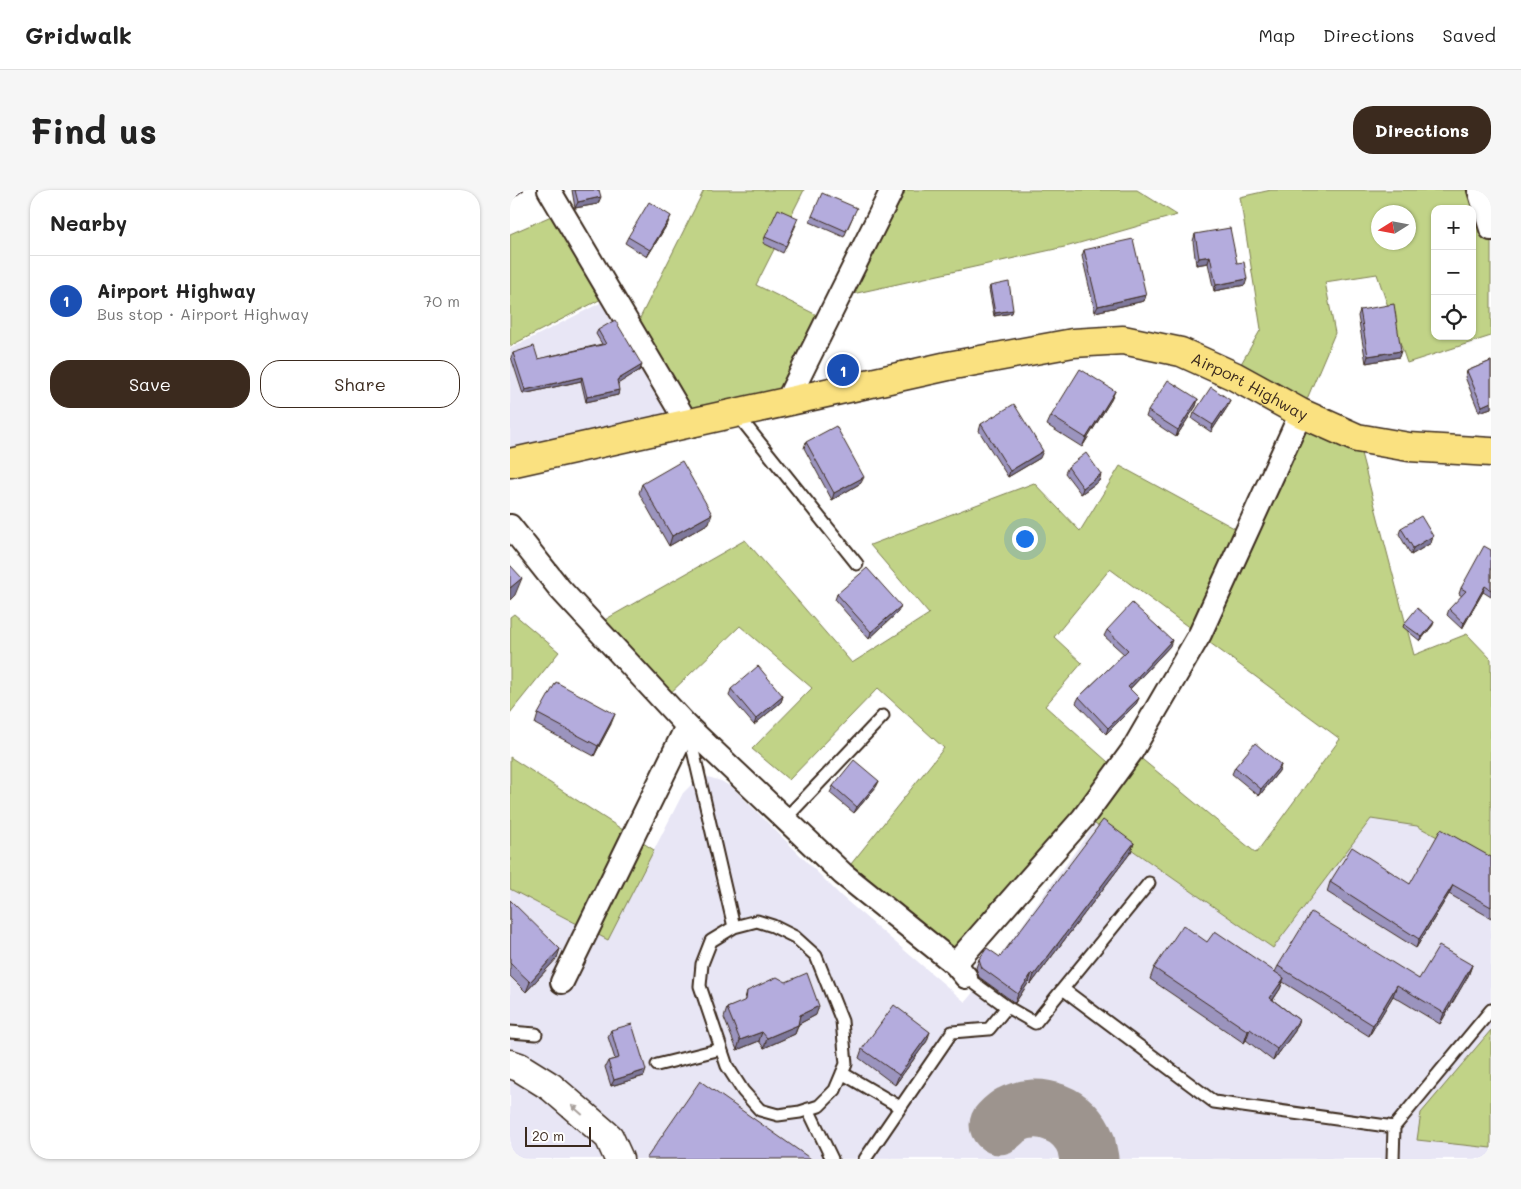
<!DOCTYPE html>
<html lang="en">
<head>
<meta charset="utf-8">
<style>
	body { margin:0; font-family:Mali,sans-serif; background:#f6f6f6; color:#222 }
	.controls { position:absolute; right:15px; top:15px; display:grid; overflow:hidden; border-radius:10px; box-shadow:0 1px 4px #0004 }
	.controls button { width:45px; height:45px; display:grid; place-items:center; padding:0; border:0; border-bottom:1px solid #e0e0e0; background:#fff; color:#222; font:25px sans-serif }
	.compass { position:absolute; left:861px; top:15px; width:45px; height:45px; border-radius:50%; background:#fff; box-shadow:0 1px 4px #0004; rotate:259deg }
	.scale { position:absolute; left:15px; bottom:12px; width:66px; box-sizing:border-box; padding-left:5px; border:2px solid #3b2a1e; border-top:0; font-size:14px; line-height:18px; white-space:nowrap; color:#3b2a1e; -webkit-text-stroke:4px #fff; paint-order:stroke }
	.you { position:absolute; left:514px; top:348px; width:18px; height:18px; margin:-12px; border:4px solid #fff; border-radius:50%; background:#1a73e8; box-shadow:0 0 0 8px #1a73e833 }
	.badge { display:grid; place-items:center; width:32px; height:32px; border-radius:50%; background:#3b2a1e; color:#fff; font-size:16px; font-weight:700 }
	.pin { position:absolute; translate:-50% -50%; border:2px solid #fff; box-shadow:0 1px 5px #0006 }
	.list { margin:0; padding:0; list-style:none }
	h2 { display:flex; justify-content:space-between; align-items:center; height:65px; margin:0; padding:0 20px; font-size:21px }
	h2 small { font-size:16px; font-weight:400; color:#767676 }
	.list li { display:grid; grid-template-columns:32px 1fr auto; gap:15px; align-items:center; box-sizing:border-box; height:90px; padding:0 20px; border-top:1px solid #e0e0e0 }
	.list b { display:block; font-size:19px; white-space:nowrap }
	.list p { margin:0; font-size:16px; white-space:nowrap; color:#767676 }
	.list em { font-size:16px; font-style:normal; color:#767676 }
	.actions { display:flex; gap:10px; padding:15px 20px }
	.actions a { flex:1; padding:11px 0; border:1px solid #3b2a1e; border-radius:20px; text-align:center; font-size:18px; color:#3b2a1e }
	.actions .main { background:#3b2a1e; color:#fff }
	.icon { flex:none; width:28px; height:28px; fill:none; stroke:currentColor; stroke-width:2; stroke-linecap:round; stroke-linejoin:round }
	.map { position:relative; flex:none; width:981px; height:969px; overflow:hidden; border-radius:20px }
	header { display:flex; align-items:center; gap:30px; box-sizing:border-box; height:70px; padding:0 25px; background:#fff; border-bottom:1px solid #e0e0e0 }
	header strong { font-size:24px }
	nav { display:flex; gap:28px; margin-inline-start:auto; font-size:18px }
	.intro { display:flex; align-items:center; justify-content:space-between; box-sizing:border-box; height:120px; padding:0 30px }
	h1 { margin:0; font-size:35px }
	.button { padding:12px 22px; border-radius:20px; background:#3b2a1e; color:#fff; font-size:18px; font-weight:700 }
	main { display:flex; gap:30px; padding:0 30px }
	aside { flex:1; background:#fff; border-radius:20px; box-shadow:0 1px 4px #0004 }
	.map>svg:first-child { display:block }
</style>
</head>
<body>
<header>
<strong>Gridwalk</strong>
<nav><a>Map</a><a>Directions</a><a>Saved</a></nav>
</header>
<div class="intro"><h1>Find us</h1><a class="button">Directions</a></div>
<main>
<aside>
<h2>Nearby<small></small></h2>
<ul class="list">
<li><span class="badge" style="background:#1a4fb4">1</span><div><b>Airport Highway</b><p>Bus stop · Airport Highway</p></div><em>70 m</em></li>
</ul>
<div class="actions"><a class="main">Save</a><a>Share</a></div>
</aside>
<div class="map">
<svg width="981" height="969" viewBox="0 0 981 969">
	<rect width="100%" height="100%" fill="#fff"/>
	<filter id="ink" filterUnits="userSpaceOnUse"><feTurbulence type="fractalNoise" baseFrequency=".02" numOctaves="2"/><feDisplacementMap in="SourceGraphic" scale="10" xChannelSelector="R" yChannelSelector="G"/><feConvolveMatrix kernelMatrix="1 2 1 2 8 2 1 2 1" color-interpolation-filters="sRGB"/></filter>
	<g filter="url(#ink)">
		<!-- built -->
		<path fill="#e8e6f5" d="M100,108L172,230L0,267V159Z
			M198,587L211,591L223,598L331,706L455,812L465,800L456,787L473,761L487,770L585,634L763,758L861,629L907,635L981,676V969H0V699L98,750L173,603L186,590Z"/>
		<!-- green -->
		<path fill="#c1d387" stroke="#7e7e52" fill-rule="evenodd" d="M194,0H294L246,95L317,130L277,211L177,233L123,142Z
			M382,0H627L667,25L559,56L329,107Z
			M761,0H969L981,39V146L897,173L867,84L815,92L825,143L791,223L847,248L904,465L957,444L981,469V676L907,636L861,629L763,758L585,634L573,628L445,774L333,684L434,558L368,498L279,590L242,559L302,498L230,436L153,510L84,436L235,350L342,473L419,424L360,355L524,293L570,341L610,276L735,344L791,223L724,186L751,139L730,7ZM925,19H962V146H925ZM868,22H898V52H868ZM600,379L830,549L746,663L622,561L607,580L535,516L572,473L544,447Z
			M48,23L97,106L0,156V44Z
			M4,424L49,462L0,523V427Z
			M0,567L144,660L98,750L0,699Z
			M981,840V958L907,950L911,923Z"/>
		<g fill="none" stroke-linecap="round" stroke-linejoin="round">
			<!-- taxiway -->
			<path stroke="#9d948e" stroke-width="59" d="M489,935C493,931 497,927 501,925C529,910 565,924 576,954C577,959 578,964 579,969"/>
			<defs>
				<path id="service" d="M226,223L347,374
					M179,543L224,737
					M275,629L373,526
					M247,731L263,736L285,747L306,766L332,831L336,874L325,900L309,916L290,922L268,925L250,920L233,901L217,876L190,796L192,774L201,751L224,737Z
					M456,787L497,817
					M553,799L704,912L884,937
					M0,842L26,844
					M147,875L211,859
					M332,883L390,917
					M298,919L322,969
					M355,969L442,842L479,839L497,817L525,833L639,693
					M883,969L884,937L981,820"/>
				<path id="minor" d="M39,0L177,233
					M969,0L981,39
					M277,211L382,0
					M0,336L50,399L177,536L333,684L445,774L456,787
					M445,774L573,628L622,561L690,444L791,223
					M52,792L177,536"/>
				<path id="tertiary" d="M0,874L9,877L41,897L99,947L109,969"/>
				<g id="trunk">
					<path id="s1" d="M0,273L438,176L563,153L613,150L671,162L724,186L791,223L847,248L899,257L981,262"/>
				</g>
			</defs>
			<!-- service casing -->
			<use href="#service" stroke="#3b2a1e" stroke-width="15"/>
			<!-- minor casing -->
			<use href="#minor" stroke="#3b2a1e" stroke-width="26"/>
			<!-- tertiary casing -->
			<use href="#tertiary" stroke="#3b2a1e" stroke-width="31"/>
			<!-- trunk casing -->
			<use href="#trunk" stroke="#3b2a1e" stroke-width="31"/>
			<!-- service -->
			<use href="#service" stroke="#fff" stroke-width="11"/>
			<!-- minor -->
			<use href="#minor" stroke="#fff" stroke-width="22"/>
			<!-- tertiary -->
			<use href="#tertiary" stroke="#fff" stroke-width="28"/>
			<!-- trunk -->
			<use href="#trunk" stroke="#fae180" stroke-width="28"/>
		</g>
		<!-- wall -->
		<path fill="#9b94be" stroke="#3b2a1e" d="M62,0H89L88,14L65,18Z
			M344,24L334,47L300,32L302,26Z
			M158,33L137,67L115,53L118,47Z
			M286,35L273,63L253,53L255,47Z
			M685,44L727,73L735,95L704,101L698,73L686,75L683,51Z
			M574,60L636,105L634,111L585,122L572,66Z
			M480,96L502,123L484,126L479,99Z
			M850,120L889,167L856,173L848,126Z
			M88,140L130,180L108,193V205L76,212L71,191L13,204L1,167L3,163L28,169L92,154L86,144Z
			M981,171V218L969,222L955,187L957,181Z
			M605,201L601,210L572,257L537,235L541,226Z
			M688,209L686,216L666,247L636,227L638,221Z
			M718,216L701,242L682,229L684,223Z
			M471,234L530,268L498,287L469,241Z
			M296,252L351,293L322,310L294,258Z
			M558,277L591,284L589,291L571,304L555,283Z
			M132,294L199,333L159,356L129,303Z
			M891,338L923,346L921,353L901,365L889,344Z
			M981,360V407L973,402L952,439L937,425L939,419L952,406L949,404L951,398Z
			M327,404L388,422L359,449L325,410Z
			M894,434L923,435L910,451L893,437Z
			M597,440L660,456L620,499L629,508L626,514L596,544L566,513L569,507L614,464L594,446Z
			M221,499L273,506L271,512L244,535L219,506Z
			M28,524L101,534L84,566L25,534Z
			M771,575L769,581L749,606L722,584L725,577Z
			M369,591L366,597L344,623L320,603L323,596Z
			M624,653L621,662L521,794L519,792L505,813L469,787L466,778L469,769L490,767Z
			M981,667V728L939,704L906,758L817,702L820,692L900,694Z
			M0,710L47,768L16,802L0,786Z
			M697,752L765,782L768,776L909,789L962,775L958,786L930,834L883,806L859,846L773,792L770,799L763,810L789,830L785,841L763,871L736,850L734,853L640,789L644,778Z
			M237,801L306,825L289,834L285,844L254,858L249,851L227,860L214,828L217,818L234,812Z
			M101,840L134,886L101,896L95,877L98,871L105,869L98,847Z
			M417,851L385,895L349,868L352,859Z"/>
		<!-- shaded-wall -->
		<path fill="#7e789b" stroke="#3b2a1e" d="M7,0H14L0,10L1,4Z
			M91,7L88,14L65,18L68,12Z
			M161,26L158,33L137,67L140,60Z
			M700,66L698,73L686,75L689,68Z
			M737,89L735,95L704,101L706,95Z
			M636,105L634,111L585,122L588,116Z
			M503,120L502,123L484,126L485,123Z
			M891,161L889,167L856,173L858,166Z
			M132,175L130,180L106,195L107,190Z
			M72,187L71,191L13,204L15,200Z
			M109,200L108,205L76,212L77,207Z
			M605,201L601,210L572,257L576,248Z
			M688,209L686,216L666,247L668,240Z
			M720,210L718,216L701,242L703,235Z
			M981,212V218L969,222L972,216Z
			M533,261L530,268L498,287L500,281Z
			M591,284L589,291L571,304L573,298Z
			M354,287L351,293L322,310L324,303Z
			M202,324L199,333L159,356L162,346Z
			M923,346L921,353L901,365L903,358Z
			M12,388L5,405L0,410V398Z
			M975,396L973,402L952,439L954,433Z
			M391,416L388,422L359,449L361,442Z
			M924,432L923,435L910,451L912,447Z
			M662,450L660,456L616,503L618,497Z
			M273,506L271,512L244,535L246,529Z
			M629,508L626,514L596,544L598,538Z
			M105,524L101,534L84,566L88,556Z
			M771,575L769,581L749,606L751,599Z
			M369,591L366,597L344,623L347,617Z
			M624,653L621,662L521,794L524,785Z
			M943,695L939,704L906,758L909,749Z
			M50,759L47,768L16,802L20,792Z
			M962,775L958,786L930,834L934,823Z
			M522,783L519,792L505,813L508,804Z
			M774,788L770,799L756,820L760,808Z
			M887,795L883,806L859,846L863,835Z
			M309,816L306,825L287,835L290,825Z
			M789,830L785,841L763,871L767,859Z
			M288,835L285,844L254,858L257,848Z
			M740,839L736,850L734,853L738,841Z
			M252,842L249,851L227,860L230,850Z
			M420,842L417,851L385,895L389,885Z
			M136,880L134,886L101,896L104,890Z"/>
		<!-- building -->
		<path fill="#b4acdd" stroke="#3b2a1e" d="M0,0H7L1,4Z
			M65,0H89L91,7L68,12Z
			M312,3L347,18L336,41L302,26Z
			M139,12L161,26L140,60L118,47Z
			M268,19L288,28L276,56L255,47Z
			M720,38L727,73L734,72L737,89L706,95L700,66L689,68L685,44Z
			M623,49L636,105L588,116L574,60Z
			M499,92L503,120L485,123L480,96Z
			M884,114L891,161L858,166L850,120Z
			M105,130L132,175L107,190L109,200L77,207L72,187L15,200L3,163L24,156L28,169L96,154L88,140Z
			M981,171V212L972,216L957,181Z
			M570,179L605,201L576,248L541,226Z
			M658,190L688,209L668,240L638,221Z
			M701,197L720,210L703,235L684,223Z
			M504,214L533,261L500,281L471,234Z
			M326,236L354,287L324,303L296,252Z
			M576,263L591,284L573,298L558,277Z
			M172,271L202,324L162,346L132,294Z
			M911,326L923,346L903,358L891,338Z
			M974,356L981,360V400L975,396L954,433L939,419L956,401L951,398Z
			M0,375L12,388L0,398Z
			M357,378L391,416L361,442L327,404Z
			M622,413L662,450L618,497L629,508L598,538L569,507L618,460L597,440Z
			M907,418L924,432L912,447L894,434Z
			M248,476L273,506L246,529L221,499Z
			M46,492L105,524L88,556L28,524Z
			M745,553L771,575L751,599L725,577Z
			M344,570L369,591L347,617L323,596Z
			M593,630L624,653L524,785L522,783L508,804L472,778L469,769L477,758L490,767Z
			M931,639L981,667V717L943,695L909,749L820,692L842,657L900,694Z
			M0,710L50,759L20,792L0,773Z
			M801,722L909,789L929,756L962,775L934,823L887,795L863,835L768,776Z
			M673,735L697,752L705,741L774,788L760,808L789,830L767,859L740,839L738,841L644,778Z
			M297,783L309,816L290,825L288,835L257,848L252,842L230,850L217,818L236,810L237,801L267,787L276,792Z
			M384,815L420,842L389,885L352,859Z
			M122,834L136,880L104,890L98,871L109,868L101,840Z
			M190,891L301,969H136Z"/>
		<!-- one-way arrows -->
		<defs><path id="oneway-solid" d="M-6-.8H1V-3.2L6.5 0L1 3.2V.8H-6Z" transform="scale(1.25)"/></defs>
		<use fill="#a79f9a" href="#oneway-solid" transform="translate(67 920) rotate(-139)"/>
	</g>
	<g text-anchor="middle" stroke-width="4.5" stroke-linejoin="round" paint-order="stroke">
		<!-- street labels -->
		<g font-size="16" fill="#3b2a1e" stroke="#fff">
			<text dy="6" stroke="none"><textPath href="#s1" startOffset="762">Airport Highway</textPath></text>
		</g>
	</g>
</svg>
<div class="controls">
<button>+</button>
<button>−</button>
<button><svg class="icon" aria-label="locate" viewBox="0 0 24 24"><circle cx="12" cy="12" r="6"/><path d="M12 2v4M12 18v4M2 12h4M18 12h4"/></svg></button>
</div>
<svg class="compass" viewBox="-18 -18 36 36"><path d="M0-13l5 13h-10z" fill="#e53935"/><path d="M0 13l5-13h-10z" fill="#767676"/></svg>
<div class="scale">20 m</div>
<div class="you"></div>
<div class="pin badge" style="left:333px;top:180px;background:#1a4fb4">1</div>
</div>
</main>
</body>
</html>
